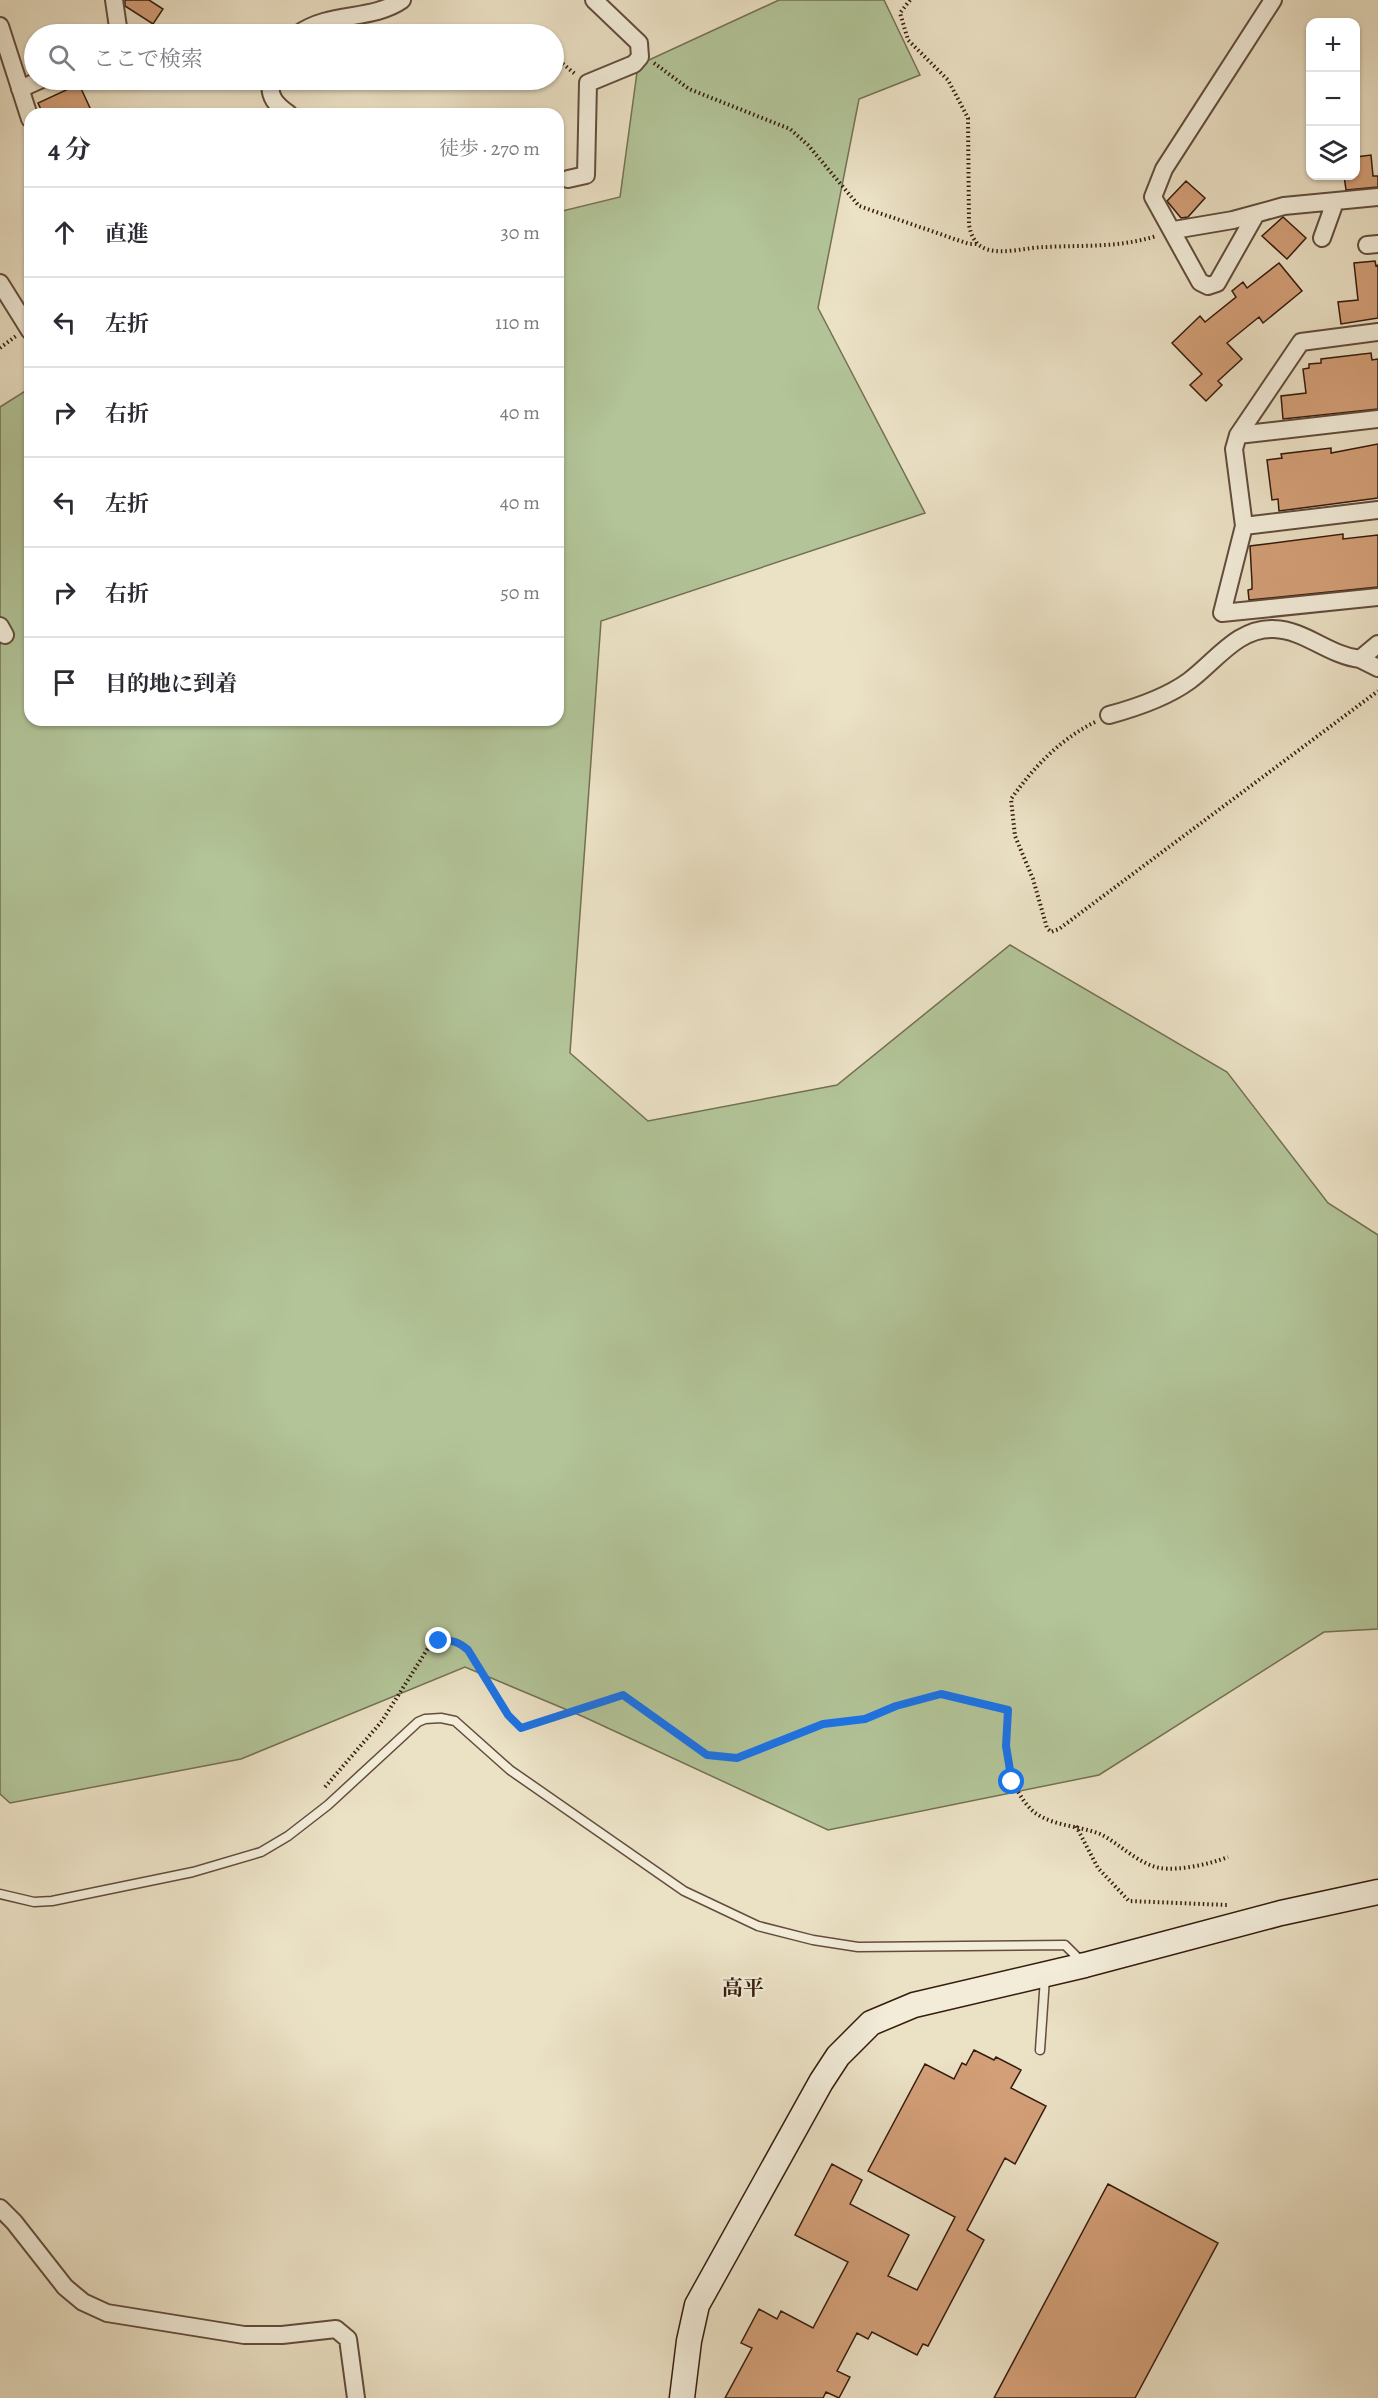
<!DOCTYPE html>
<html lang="ja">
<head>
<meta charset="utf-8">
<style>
	body { margin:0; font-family:Alegreya,"Noto Serif JP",serif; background:#f7f7f7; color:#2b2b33 }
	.controls { position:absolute; right:18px; top:18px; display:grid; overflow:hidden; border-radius:12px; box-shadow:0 2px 4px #0004 }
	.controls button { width:54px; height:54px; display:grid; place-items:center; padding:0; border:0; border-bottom:2px solid #e1e1e2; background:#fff; color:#2b2b33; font:30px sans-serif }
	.stop { position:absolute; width:18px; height:18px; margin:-14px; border:4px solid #1a73e8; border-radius:50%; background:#fff }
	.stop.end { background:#1a73e8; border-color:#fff; box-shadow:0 2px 6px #0008 }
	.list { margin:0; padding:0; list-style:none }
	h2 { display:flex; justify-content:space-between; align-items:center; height:78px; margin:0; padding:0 24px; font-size:26px }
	h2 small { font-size:20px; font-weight:400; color:#7c7c81 }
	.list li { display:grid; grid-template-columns:39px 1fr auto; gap:18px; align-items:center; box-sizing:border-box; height:90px; padding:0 24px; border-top:2px solid #e1e1e2 }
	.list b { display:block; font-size:22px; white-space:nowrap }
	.list em { font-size:20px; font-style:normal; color:#7c7c81 }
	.icon { flex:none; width:33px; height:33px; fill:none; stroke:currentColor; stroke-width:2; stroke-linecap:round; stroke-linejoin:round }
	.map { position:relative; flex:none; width:1378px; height:2398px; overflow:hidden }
	.search { position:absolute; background:#fff; box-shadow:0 2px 4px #0004; left:24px; top:24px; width:540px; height:66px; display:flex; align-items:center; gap:15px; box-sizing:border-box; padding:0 21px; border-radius:33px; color:#7c7c81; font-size:22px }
	.panel { position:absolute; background:#fff; box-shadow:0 2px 4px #0004; left:24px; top:108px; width:540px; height:618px; border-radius:18px }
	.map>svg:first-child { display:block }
</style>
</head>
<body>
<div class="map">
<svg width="1378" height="2398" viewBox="0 0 1378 2398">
	<rect width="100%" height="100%" fill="#ebe1c5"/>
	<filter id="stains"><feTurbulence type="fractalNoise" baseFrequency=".00333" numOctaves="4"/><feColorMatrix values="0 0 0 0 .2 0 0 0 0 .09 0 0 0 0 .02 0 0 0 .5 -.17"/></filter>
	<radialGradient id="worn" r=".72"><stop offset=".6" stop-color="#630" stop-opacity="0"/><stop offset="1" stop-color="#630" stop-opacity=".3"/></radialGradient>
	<!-- green -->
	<path fill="#b2c498" stroke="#747053" stroke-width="1.5" d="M779,0H884L920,75L859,99L818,308L925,513L601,621L570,1053L648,1121L837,1085L1010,945L1227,1072L1328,1203L1378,1235V1629L1324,1632L1099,1775L828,1830L584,1717L465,1667L241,1759L10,1803L0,1794V407L30,388V720H558V212L620,197L638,65Z"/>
	<!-- building -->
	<path fill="#d39f78" stroke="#361c0e" stroke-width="1.5" d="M125,0H149L163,9L153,24L125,6Z
		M79,84L90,108L78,114H43L38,103Z
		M1371,155L1373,176H1378V187L1346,190L1344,176H1356V157Z
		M1186,181L1205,198L1188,217L1181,218L1167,201Z
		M1283,217L1306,238L1287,259L1262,236Z
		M1375,261L1376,266L1378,265V318L1341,324L1338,302L1358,300L1354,263Z
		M1279,263L1302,291L1263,323L1259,317L1227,343L1242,359L1218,381L1222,385L1206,401L1190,385L1202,374L1172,343L1200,316L1205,322L1236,297L1232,291L1243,282L1247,288Z
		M1371,353L1372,360L1378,359V409L1283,419L1281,396L1306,393L1303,369L1309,368V364L1321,363V359Z
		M1378,444V498L1279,511L1278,499L1272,500L1267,460L1282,458L1281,454L1331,448V453Z
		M1343,534V539L1378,535V587L1249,600L1248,590L1252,589V583L1250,546Z
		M974,2050L994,2060L996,2057L1021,2070L1011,2088L1046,2106L1015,2164L1005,2158L967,2230L984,2240L928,2346L923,2344L917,2355L872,2332L868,2339L857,2333L837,2371L850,2377L839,2398L826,2392L823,2398H725L752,2348L741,2343L759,2309L777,2319L781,2311L813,2328L848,2262L795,2235L832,2164L862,2180L850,2204L909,2235L888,2276L917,2290L955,2217L868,2171L925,2064L954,2079L962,2063L966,2065Z
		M1108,2184L1218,2243L1135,2398H994Z"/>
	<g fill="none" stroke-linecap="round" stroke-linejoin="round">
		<defs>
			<path id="lane" d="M0,1894L34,1902L52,1901L193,1872L261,1852L288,1836L328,1805L418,1722L425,1719L441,1718L455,1721L510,1770L684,1891L758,1926L813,1940L858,1947L1065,1945L1083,1963
				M1040,2050L1045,1978"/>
			<path id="street" d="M114,0L119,34
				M0,26L30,119
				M298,34C330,11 372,21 402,0
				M271,80C268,97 276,105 289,114
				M20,89L40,80
				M568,179L586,175L588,83L634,64L640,57L639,43L594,0
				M1256,214L1217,283L1208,286L1200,282L1153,197L1164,169L1273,0
				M1174,230L1233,220L1284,206L1378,197
				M1322,238L1335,202
				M1367,245L1378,244
				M0,283L30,331
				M1378,332L1301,342L1238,435L1234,449L1244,526L1222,613L1378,597
				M1238,435L1378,419
				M1244,526L1378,510
				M0,626L5,635
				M1360,659L1378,668
				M1109,715C1135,708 1167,697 1189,681C1215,662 1238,627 1274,629C1305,630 1328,655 1360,659L1378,644
				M0,2208L14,2222L65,2287L83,2302L107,2313L244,2335H282L336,2329L348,2339L356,2398"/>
			<path id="secondary" d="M682,2398L689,2341L697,2305L821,2082L838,2056L871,2023L914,2005L1085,1965L1281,1913L1378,1892"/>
		</defs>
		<!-- lane casing -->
		<use href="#lane" stroke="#634d3c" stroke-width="11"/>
		<!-- street casing -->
		<use href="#street" stroke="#634d3c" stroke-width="20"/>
		<!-- secondary casing -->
		<use href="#secondary" stroke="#361c0e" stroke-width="27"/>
		<!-- path -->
		<path stroke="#361c0e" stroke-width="4" stroke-dasharray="1.5 3" stroke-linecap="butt" d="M910,0L900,13L908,40L948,80L968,118L969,225C971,235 975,245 986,249C1003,255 1028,247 1046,247C1084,245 1119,248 1156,236
			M554,63H562L575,74
			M654,63L689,89L790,129L808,145L859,206L969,244H978
			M0,348L16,336
			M1095,722C1059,740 1034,767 1011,799L1015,836L1033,879L1047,928L1051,932L1059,929L1378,691
			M325,1787L382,1721L430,1645L447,1639L459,1642L468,1650L508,1715L521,1728L623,1695L707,1755L737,1758L823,1724L865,1719L896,1706L941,1694L1008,1710C1006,1745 1004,1778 1028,1806C1044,1826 1078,1825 1100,1834C1119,1843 1138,1864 1160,1868C1179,1871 1210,1864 1228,1857
			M1076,1826L1098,1868L1129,1901L1227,1905"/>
		<!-- lane -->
		<use href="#lane" stroke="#f2ecd9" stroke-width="8"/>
		<!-- street -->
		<use href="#street" stroke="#f2ecd9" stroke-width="16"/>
		<!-- secondary -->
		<use href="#secondary" stroke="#f2ecd9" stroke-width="24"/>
	</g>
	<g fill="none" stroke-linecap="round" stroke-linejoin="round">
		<!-- route -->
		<path stroke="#1a73e8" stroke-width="8" d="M439,1641C451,1639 459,1642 468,1650L508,1715L521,1728L623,1695L707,1755L737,1758L823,1724L865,1719L896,1706L941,1694L1008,1710L1006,1746L1012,1782"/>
	</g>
	<g text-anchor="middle" stroke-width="4.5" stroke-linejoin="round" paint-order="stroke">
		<!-- quarter labels -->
		<g font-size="21" font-weight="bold" fill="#361c0e" stroke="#f2ecd9">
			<text x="743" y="1995">高平</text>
		</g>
	</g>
	<rect width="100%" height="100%" filter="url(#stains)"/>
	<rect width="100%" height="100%" fill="url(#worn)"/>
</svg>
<div class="controls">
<button>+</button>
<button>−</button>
<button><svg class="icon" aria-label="layers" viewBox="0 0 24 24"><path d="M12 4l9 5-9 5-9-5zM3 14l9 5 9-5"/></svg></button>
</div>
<div class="stop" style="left:1012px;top:1782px"></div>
<div class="stop end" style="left:439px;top:1641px"></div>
<div class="search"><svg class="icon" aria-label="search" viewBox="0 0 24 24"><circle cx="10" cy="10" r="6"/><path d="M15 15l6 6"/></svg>ここで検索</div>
<section class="panel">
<h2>4 分<small>徒歩 · 270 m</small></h2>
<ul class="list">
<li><svg class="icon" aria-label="ahead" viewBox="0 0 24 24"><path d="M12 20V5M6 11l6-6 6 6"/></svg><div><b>直進</b></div><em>30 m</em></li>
<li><svg class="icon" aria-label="left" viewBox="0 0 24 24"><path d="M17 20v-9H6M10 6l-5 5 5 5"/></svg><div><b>左折</b></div><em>110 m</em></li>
<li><svg class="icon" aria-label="right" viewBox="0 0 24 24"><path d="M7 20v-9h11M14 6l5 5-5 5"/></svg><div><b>右折</b></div><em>40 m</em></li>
<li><svg class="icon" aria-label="left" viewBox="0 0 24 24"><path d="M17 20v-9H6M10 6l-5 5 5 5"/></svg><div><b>左折</b></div><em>40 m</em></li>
<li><svg class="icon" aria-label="right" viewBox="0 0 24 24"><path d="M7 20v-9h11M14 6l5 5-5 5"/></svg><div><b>右折</b></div><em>50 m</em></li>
<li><svg class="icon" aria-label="arrive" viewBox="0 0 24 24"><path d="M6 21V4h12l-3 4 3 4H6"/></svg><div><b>目的地に到着</b></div></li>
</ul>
</section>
</div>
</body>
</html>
